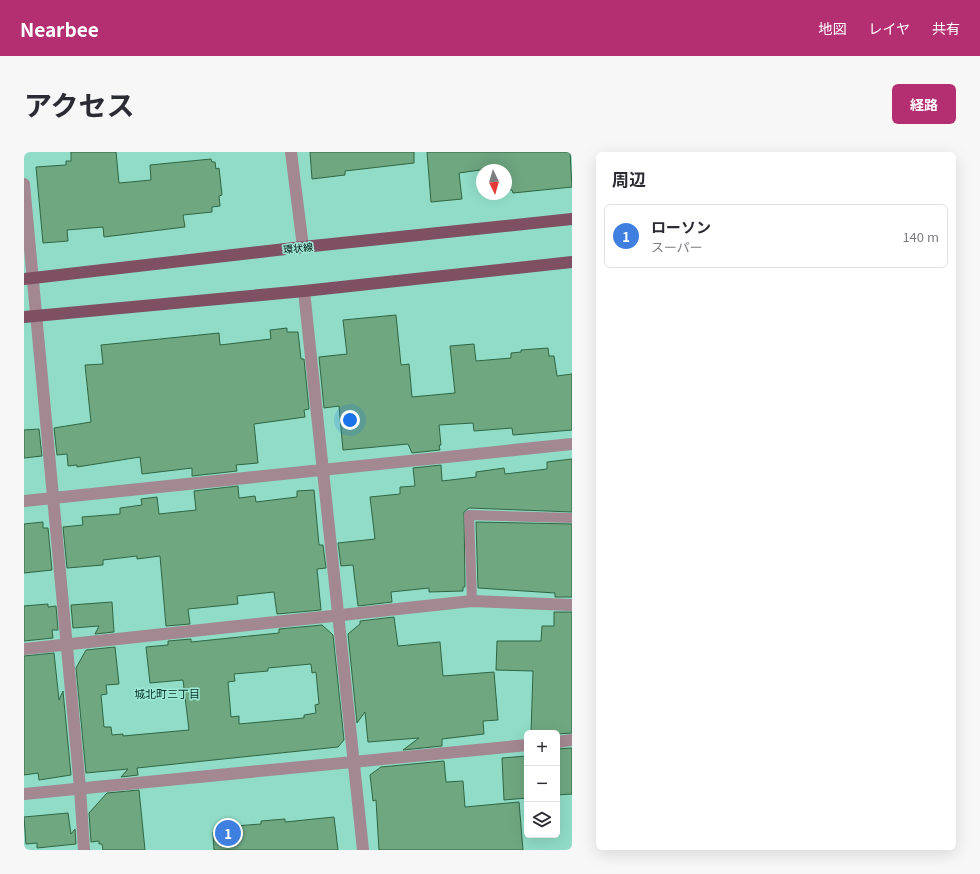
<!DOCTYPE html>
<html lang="ja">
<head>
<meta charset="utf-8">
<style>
	body { margin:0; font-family:Georgia,"Noto Sans JP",serif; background:#f7f7f7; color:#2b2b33 }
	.controls { position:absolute; right:12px; bottom:12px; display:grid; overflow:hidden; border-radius:6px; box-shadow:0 4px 16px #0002 }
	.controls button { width:36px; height:36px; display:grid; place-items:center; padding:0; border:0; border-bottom:1px solid #e1e1e2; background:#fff; color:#2b2b33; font:20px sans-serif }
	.compass { position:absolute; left:452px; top:12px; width:36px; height:36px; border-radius:50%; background:#fff; box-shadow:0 4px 16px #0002; rotate:175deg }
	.you { position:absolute; left:326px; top:268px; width:14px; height:14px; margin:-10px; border:3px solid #fff; border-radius:50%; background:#1a73e8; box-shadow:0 0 0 6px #1a73e833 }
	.badge { display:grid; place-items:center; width:26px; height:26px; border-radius:50%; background:#b42e72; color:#fff; font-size:13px; font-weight:700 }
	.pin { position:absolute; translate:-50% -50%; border:2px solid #fff; box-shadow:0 1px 4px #0006 }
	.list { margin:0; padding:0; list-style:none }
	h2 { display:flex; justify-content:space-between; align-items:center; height:52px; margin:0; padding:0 16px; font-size:17px }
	h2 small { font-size:13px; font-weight:400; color:#7c7c81 }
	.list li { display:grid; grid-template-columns:26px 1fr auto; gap:12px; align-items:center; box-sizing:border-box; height:64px; margin:0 8px 8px; padding:0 8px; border:1px solid #e1e1e2; border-radius:6px }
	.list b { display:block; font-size:15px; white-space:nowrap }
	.list p { margin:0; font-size:13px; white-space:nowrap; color:#7c7c81 }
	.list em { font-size:13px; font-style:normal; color:#7c7c81 }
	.icon { flex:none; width:22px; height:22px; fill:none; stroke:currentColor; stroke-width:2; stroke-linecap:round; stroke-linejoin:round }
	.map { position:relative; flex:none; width:548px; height:698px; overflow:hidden; border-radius:6px }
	header { display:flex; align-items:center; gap:24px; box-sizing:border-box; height:56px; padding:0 20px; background:#b42e72; color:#fff }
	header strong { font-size:19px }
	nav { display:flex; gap:22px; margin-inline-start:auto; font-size:14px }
	.intro { display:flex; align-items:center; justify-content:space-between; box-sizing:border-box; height:96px; padding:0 24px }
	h1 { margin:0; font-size:28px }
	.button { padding:10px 18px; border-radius:6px; background:#b42e72; color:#fff; font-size:14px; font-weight:700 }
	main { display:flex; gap:24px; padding:0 24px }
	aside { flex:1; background:#fff; border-radius:6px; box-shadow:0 4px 16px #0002 }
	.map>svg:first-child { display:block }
</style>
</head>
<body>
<header>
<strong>Nearbee</strong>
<nav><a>地図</a><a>レイヤ</a><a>共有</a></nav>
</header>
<div class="intro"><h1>アクセス</h1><a class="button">経路</a></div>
<main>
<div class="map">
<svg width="548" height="698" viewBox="0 0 548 698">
	<rect width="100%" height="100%" fill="#90dcc6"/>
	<!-- building -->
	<path fill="#6fa781" stroke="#2f6643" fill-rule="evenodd" d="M47,0H92L95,31L127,28L126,13L187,7L188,10H191L192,17L195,16L198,43L195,44L196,54L188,55V60L159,63L161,75L80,85L79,75L43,78L44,89L19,91L12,15L42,13V9H47Z
		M286,0H390V11L321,19V23L288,27Z
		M403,0H546L548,35L489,41L488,38H482V18H456L435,21L438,47L407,50Z
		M372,163L377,213L385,212L388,245L431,241L426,194L450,192L452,209L487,206V201L497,200V198L524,196L525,204H530L533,224L548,222V278L489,283L488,276L450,279L449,271L415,273L417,293H415L416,298L388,301L384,292L319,298L315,254L300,256L295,205L323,202L319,168Z
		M263,176V180H274L277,207H280L285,257L280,258L281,265L230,272L234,311L212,313L213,319L168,324V316L118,322L116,305L53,315V313L44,314L43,302L33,303L30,276L67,270L61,213L79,212L77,193L195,181L196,193L247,187L246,178Z
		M15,277L18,304L0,306V278Z
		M548,307V360L445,356L440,360L441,435H439V439L405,440V436L367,440L368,450L334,454L329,413L317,414L314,391L351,387L346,345L376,342V335L391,334L389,316L417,313L418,329L452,325V320L480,316L481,322L523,317V310Z
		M214,334L215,346L231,344L232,350L273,345V339L290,338L295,393H299L302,416L293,417L297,458L253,462L250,440L213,444L214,452L164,457L166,472L142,474L136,404L113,407V404L79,408V413L43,416L39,375L59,373L58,365L96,362V356L118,353L117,347L133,345L135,362L172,358L170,339Z
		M19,370V376H24L28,418L0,421V372Z
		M452,370L548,372V445H531V441L454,436Z
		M88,450L90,480L71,482L75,474L49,476L47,453Z
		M24,452V455L32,454L34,478H28L29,486L0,489V454Z
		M530,460H548V581L533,582V581H507L509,519L472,518L473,489H517L518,474H530Z
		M370,465L374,494L416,490L419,524L470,520L474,568L459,569L460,582L418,587V594L379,598L395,586L344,590L341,560L333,571L324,482L336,472V469Z
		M298,473L309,483L320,588L314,595L113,616L114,623L97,625L104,617L62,621L52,516L62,498L91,495L95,532L82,533L83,542L77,543L80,575H87L88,583L99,582V584L165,578L159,528L126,531L122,495L144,493V489L167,487V490L255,481V477ZM287,512L288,521L292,520L295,552L291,553L292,561L280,563V566L215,572V564L207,565L204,530L211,529L210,522L244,519V516Z
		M30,501L35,548L39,539L47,623L15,628L14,621L0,623V504Z
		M548,596V642L533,643V597Z
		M503,604V646L480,648L478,606Z
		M420,609L422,630L439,629L441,655L495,650L499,698H355L352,648L349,649L346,623L357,615Z
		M115,638L121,698H79L78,692H75V689L67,690L65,661L83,641Z
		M44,661L47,682L51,677L52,692L13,696V691L2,692L0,665Z
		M310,665L314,698H190L189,680L211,678V674L237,672V669L261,667V670Z"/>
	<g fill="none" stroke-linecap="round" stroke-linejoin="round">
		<!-- service -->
		<path stroke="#a38791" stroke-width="10" d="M448,449L445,363L548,366"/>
		<!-- minor -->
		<path stroke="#a38791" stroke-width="12" d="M267,0L279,95
			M0,32L56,636L60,698
			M280,139L339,698
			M0,349L548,292
			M0,497L448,449L548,453
			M533,590L548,588
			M0,642L503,593"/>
		<!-- primary -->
		<path stroke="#7f4f62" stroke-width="12" d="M0,127L279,95L548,67
			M0,165L280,139L548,110"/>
	</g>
	<g text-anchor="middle" stroke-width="3" stroke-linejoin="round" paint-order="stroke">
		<!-- street labels -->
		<g font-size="10" fill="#00110c" stroke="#9de9d3">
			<text transform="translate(274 96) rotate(-6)" y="4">環状線</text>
		</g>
		<!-- neighbourhood labels -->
		<g font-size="11" fill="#073229" stroke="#9de9d3">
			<text x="143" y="546">城北町三丁目</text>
		</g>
	</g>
</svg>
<div class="controls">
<button>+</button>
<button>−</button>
<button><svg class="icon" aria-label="layers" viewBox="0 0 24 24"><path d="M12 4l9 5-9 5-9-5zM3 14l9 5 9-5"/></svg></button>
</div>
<svg class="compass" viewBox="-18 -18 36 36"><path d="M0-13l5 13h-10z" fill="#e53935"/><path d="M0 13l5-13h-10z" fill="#7c7c81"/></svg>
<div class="you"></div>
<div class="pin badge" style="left:204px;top:681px;background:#3f7fe0">1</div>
</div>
<aside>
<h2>周辺<small></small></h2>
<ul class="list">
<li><span class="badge" style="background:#3f7fe0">1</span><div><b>ローソン</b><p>スーパー</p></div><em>140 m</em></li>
</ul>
</aside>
</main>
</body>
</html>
